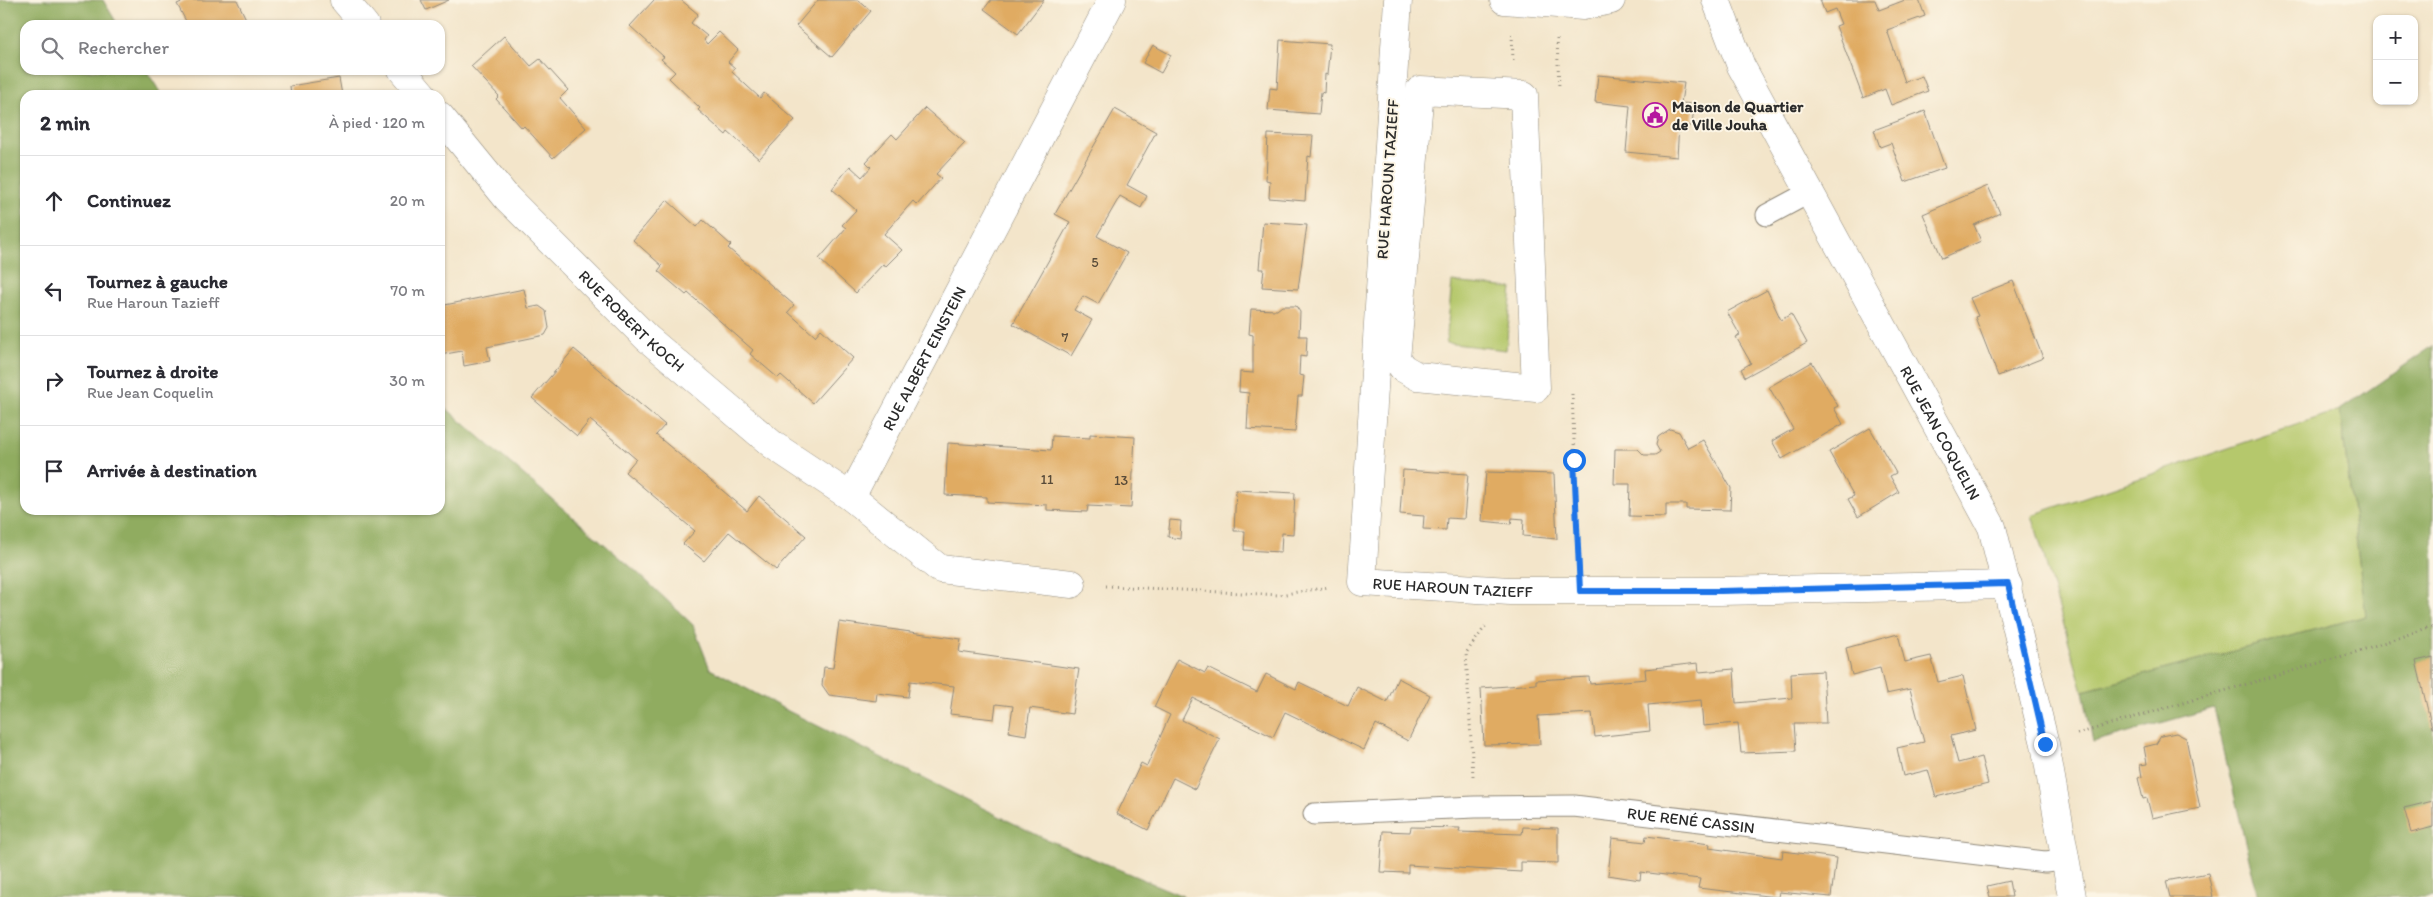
<!DOCTYPE html>
<html lang="fr">
<head>
<meta charset="utf-8">
<style>
	body { margin:0; font-family:Itim,sans-serif; background:#f2f2f3; color:#2b2b33 }
	.controls { position:absolute; right:15px; top:15px; display:grid; overflow:hidden; border-radius:10px; box-shadow:0 1px 4px #0004 }
	.controls button { width:45px; height:45px; display:grid; place-items:center; padding:0; border:0; border-bottom:1px solid #e1e1e2; background:#fff; color:#2b2b33; font:25px sans-serif }
	.stop { position:absolute; width:15px; height:15px; margin:-11px; border:4px solid #1a73e8; border-radius:50%; background:#fff }
	.stop.end { background:#1a73e8; border-color:#fff; box-shadow:0 1px 5px #0008 }
	.list { margin:0; padding:0; list-style:none }
	h2 { display:flex; justify-content:space-between; align-items:center; height:65px; margin:0; padding:0 20px; font-size:21px }
	h2 small { font-size:16px; font-weight:400; color:#7c7c81 }
	.list li { display:grid; grid-template-columns:32px 1fr auto; gap:15px; align-items:center; box-sizing:border-box; height:90px; padding:0 20px; border-top:1px solid #e1e1e2 }
	.list b { display:block; font-size:19px; white-space:nowrap }
	.list p { margin:0; font-size:16px; white-space:nowrap; color:#7c7c81 }
	.list em { font-size:16px; font-style:normal; color:#7c7c81 }
	.icon { flex:none; width:28px; height:28px; fill:none; stroke:currentColor; stroke-width:2; stroke-linecap:round; stroke-linejoin:round }
	.map { position:relative; flex:none; width:2433px; height:897px; overflow:hidden }
	.search { position:absolute; background:#fff; box-shadow:0 1px 4px #0004; left:20px; top:20px; width:425px; height:55px; display:flex; align-items:center; gap:12px; box-sizing:border-box; padding:0 18px; border-radius:15px; color:#7c7c81; font-size:19px }
	.panel { position:absolute; background:#fff; box-shadow:0 1px 4px #0004; left:20px; top:90px; width:425px; height:425px; border-radius:15px }
	.map>svg:first-child { display:block }
</style>
</head>
<body>
<div class="map">
<svg width="2433" height="897" viewBox="0 0 2433 897">
	<rect width="100%" height="100%" fill="#fcf5e5"/>
	<filter id="ink" filterUnits="userSpaceOnUse"><feTurbulence type="fractalNoise" baseFrequency=".02" numOctaves="2"/><feDisplacementMap in="SourceGraphic" scale="10" xChannelSelector="R" yChannelSelector="G"/><feConvolveMatrix kernelMatrix="1 2 1 2 8 2 1 2 1" color-interpolation-filters="sRGB"/></filter>
	<filter id="wash" filterUnits="userSpaceOnUse"><feTurbulence type="fractalNoise" baseFrequency=".0096" numOctaves="4" result="noise"/><feDisplacementMap in="SourceGraphic" scale="20" xChannelSelector="R" yChannelSelector="G"/><feGaussianBlur stdDeviation="1.12" result="paint"/><feColorMatrix in="noise" values="0 0 0 0 0 0 0 0 0 0 0 0 0 0 0 0 0 1.4 0 .05"/><feComposite in="paint" operator="in"/></filter>
	<g filter="url(#wash)">
		<rect width="100%" height="100%" fill="#f3e5ca"/>
		<!-- green -->
		<path fill="#b5c86c" stroke="#707a4c" d="M1452,282L1512,288L1506,350L1446,343Z
			M2340,410L2366,616L2083,691L2032,515Z"/>
		<!-- forest -->
		<path fill="#90ac60" stroke="#5e6c46" d="M0,0H103L118,25H25V70H146L162,95H25V510H440V403L638,573L693,625L710,669L788,711L1041,837L1185,897H0Z
			M2433,346V897H2258L2214,708L2093,742L2083,691L2366,616L2340,410Z"/>
		<g id="blocks">
			<!-- building -->
			<path fill="#e0ab62" d="M186,0H237L246,19L234,25H188L177,4Z
				M421,0H449L426,10Z
				M654,0H681L698,14L691,23L707,36L704,40L707,44L719,32L738,50L728,62L735,68L732,72L760,98L764,93L795,120L759,159L728,132L726,135L698,110L700,108L669,78L675,72L661,59L664,57L630,26Z
				M818,0H858L871,11L832,57L796,26Z
				M991,0H1044L1018,34L984,9Z
				M1820,0H1875L1879,10L1905,0H1919L1925,16L1887,30L1905,82L1922,76L1928,91L1891,105L1885,89L1863,98L1836,26L1841,24L1835,9L1825,13Z
				M504,36L531,66L540,59L568,90L560,98L586,128L553,158L524,126L522,128L496,99L499,96L471,66Z
				M1280,40L1330,44L1327,75L1325,74L1324,93L1321,92L1319,114L1268,110L1270,88L1277,89Z
				M1153,45L1171,55L1161,73L1143,63Z
				M1598,75L1684,83L1681,103L1694,104L1692,126L1679,125L1677,157L1626,152L1630,106L1595,102Z
				M339,78L342,95H291L290,86Z
				M925,108L965,143L936,174L941,178L917,205L913,201L884,234L902,250L886,266L883,264L856,293L819,259L846,228L842,225L856,210L832,189L850,166L862,177L871,167L866,162L892,134L897,139Z
				M1115,109L1156,132L1127,185L1147,196L1141,208L1120,196L1097,236L1127,253L1098,304L1083,296L1074,310L1092,320L1071,356L1013,324L1070,222L1055,214Z
				M1925,111L1945,168L1905,182L1891,143L1880,147L1874,130Z
				M1268,134L1313,136L1311,157L1308,156L1305,201L1269,198L1270,181L1266,180Z
				M1988,186L2000,213L1974,225L1981,241L1942,258L1923,214Z
				M667,200L697,227L703,220L731,245L728,248L794,305L788,312L815,336L821,329L853,358L813,403L781,375L778,378L750,354L753,350L688,293L686,295L658,271L662,266L633,240Z
				M1263,222L1307,225L1298,289L1262,287L1264,269H1259Z
				M2013,281L2043,358L1998,376L1975,317L1978,316L1970,298Z
				M524,289L528,308L539,306L546,311L549,328L545,335L487,347L490,361L464,366L462,351L440,355V306Z
				M1767,290L1781,320L1791,314L1807,343L1745,377L1741,369L1751,363L1736,337L1740,335L1727,312Z
				M1282,306H1296L1300,312L1299,336H1307L1306,357L1300,356L1299,375L1304,376L1302,396H1298L1295,432L1247,429L1249,393L1239,392L1240,372L1253,373V335L1249,334L1251,309L1277,310Z
				M574,349L665,425L656,435L747,511L759,496L806,536L776,570L729,532L704,561L683,544L695,531L625,472L636,459L590,420L577,436L532,398Z
				M1812,362L1838,406L1834,408L1843,424L1782,459L1772,441L1793,429L1769,387Z
				M1870,428L1896,473L1890,476L1899,492L1858,517L1848,499L1854,496L1829,452Z
				M1670,429L1679,432L1688,448L1703,440L1731,488L1730,510L1686,509V504H1666V517L1629,516L1630,484H1614L1615,449H1638L1644,455H1655L1660,452L1656,445L1658,437Z
				M1090,434L1135,437L1131,508L1088,506L1087,512L1047,510V505L987,502V497L945,495L948,443L1051,450L1052,436L1090,438Z
				M1403,470L1468,474L1464,519L1447,518L1446,530L1423,529L1424,516L1400,514Z
				M1486,472L1554,474L1557,539L1523,536L1524,519L1512,518L1511,524L1482,521Z
				M1236,490L1295,493L1293,534L1282,533L1281,552L1244,550L1245,531H1234Z
				M1170,520L1181,521L1180,539L1168,537Z
				M839,622L961,639L959,652L1079,669L1072,714L1030,708L1026,735L1009,732L1013,706L996,704L994,719L950,714L954,686L910,681L908,697L877,693L876,701L829,695L822,685L824,667L833,668Z
				M1898,634L1905,662L1931,656L1938,682L1963,676L1976,730L1951,736L1958,763L1981,757L1988,784L1936,797L1928,770L1903,776L1897,748L1924,742L1910,689L1886,694L1880,668L1852,675L1846,648Z
				M2433,657V728H2432L2416,661Z
				M1177,659L1205,673L1208,668L1257,692L1266,674L1296,689L1299,682L1348,706L1357,687L1387,702L1398,678L1430,695L1408,741L1376,724L1364,750L1285,712L1273,737L1193,698L1182,720L1220,739L1195,789L1173,778L1148,830L1117,814L1141,763L1147,766L1170,715L1154,707Z
				M1698,663L1699,672L1734,669L1736,703L1792,698L1791,673L1823,671L1826,723H1794L1796,751L1741,753L1738,723L1703,726L1701,700L1648,705L1650,731L1595,737L1592,713L1538,716L1540,744L1484,745L1481,688L1536,684V680L1589,677L1590,684L1646,679L1645,669Z
				M2176,733L2186,738L2200,808L2152,818L2147,798L2143,799L2138,778L2142,777L2140,765L2147,764L2144,747L2156,744L2161,736Z
				M2433,801V827L2411,833L2404,808Z
				M1411,827L1460,828L1459,832L1522,834L1523,827L1558,828V863L1521,862V872L1408,865V873L1380,872L1383,831L1410,832Z
				M1646,836L1710,844L1709,848L1782,858L1783,851L1836,858L1831,897L1779,892L1778,897H1776L1698,888L1700,879L1657,874L1641,872L1640,880L1608,875L1612,838L1645,842Z
				M2208,873L2213,897H2170L2166,881Z
				M2009,881L2012,897H1990L1987,886Z"/>
		</g>
	</g>
	<g filter="url(#ink)">
		<use href="#blocks" fill-opacity="0" stroke="#8f887a" stroke-width="1"/>
		<g fill="none" stroke-linecap="round" stroke-linejoin="round">
			<defs>
				<g id="service">
					<path d="M1767,215L1810,192"/>
					<path id="s1" d="M1314,814L1475,807L1574,806L2045,862L2065,860"/>
				</g>
				<path id="pedestrian" d="M1420,90L1524,95L1536,388L1417,376L1403,368L1396,359Z"/>
				<g id="minor">
					<path d="M344,0L365,25"/>
					<path id="s2" d="M1398,0L1362,582L1510,591H1720L2008,585"/>
					<path d="M1504,0L1583,6L1611,0"/>
					<path id="s3" d="M1716,0L1741,66L1992,527L2045,744L2072,897"/>
					<path d="M402,70L423,95"/>
					<path id="s4" d="M440,116L507,198L647,338L773,445L851,497"/>
					<path id="s5" d="M1072,584L940,569L851,497L1112,0"/>
				</g>
			</defs>
			<!-- service casing -->
			<use href="#service" stroke="#8f887a" stroke-width="23"/>
			<!-- pedestrian casing -->
			<use href="#pedestrian" stroke="#8f887a" stroke-width="29"/>
			<!-- minor casing -->
			<use href="#minor" stroke="#8f887a" stroke-width="29"/>
			<!-- path -->
			<path stroke="#8f887a" stroke-width="3" stroke-dasharray="1 4" stroke-linecap="butt" d="M1512,34L1513,60
				M1557,39L1559,88
				M1572,394L1579,558
				M1106,586L1279,595L1329,587
				M2077,734L2353,653L2433,626
				M1473,776L1466,653L1487,624"/>
			<!-- service -->
			<use href="#service" stroke="#fff" stroke-width="21"/>
			<!-- pedestrian -->
			<use href="#pedestrian" stroke="#fff" stroke-width="28"/>
			<!-- minor -->
			<use href="#minor" stroke="#fff" stroke-width="28"/>
		</g>
	</g>
	<g fill="none" stroke-linecap="round" stroke-linejoin="round" filter="url(#ink)">
		<!-- route -->
		<path stroke="#1a73e8" stroke-width="6" d="M1574,460L1580,591H1720L2008,584L2045,744"/>
	</g>
	<!-- icons -->
	<defs>
		<symbol id="civic-ring" viewBox="-11 -11 22 22"><circle r="9.5" fill="#fcf5e5" stroke="#b5179e" stroke-width="1.5"/><path d="M-.6-6.5H3V-4.5H.6V-3L4-1V1h2V6H-6V1h2V-1L-.6-3ZM-1.2 2.5V6h2.4V2.5Z" fill="#b5179e"/></symbol>
	</defs>
	<g fill-rule="evenodd">
		<use href="#civic-ring" x="1641" y="101" width="28" height="28"/>
	</g>
	<g text-anchor="middle" stroke-width="4" stroke-linejoin="round" paint-order="stroke">
		<!-- number labels -->
		<g font-size="14" fill="#584b39">
			<text x="1095" y="267">5</text>
			<text x="1065" y="342">7</text>
			<text x="1047" y="484">11</text>
			<text x="1121" y="485">13</text>
		</g>
		<!-- poi labels -->
		<g font-size="16" font-weight="bold" fill="#2b2b2b" stroke="#fcf5e5" text-anchor="start">
			<text x="1672" y="112">Maison de Quartier<tspan x="1672" dy="18">de Ville Jouha</tspan></text>
		</g>
		<!-- street labels -->
		<g font-size="16" fill="#2b2b2b" stroke="#fcf5e5">
			<text transform="translate(1387 179) rotate(-86)" y="6">RUE HAROUN TAZIEFF</text>
			<text dy="6" stroke="none"><textPath href="#s4" startOffset="281">RUE ROBERT KOCH</textPath></text>
			<text dy="6" stroke="none"><textPath href="#s5" startOffset="404">RUE ALBERT EINSTEIN</textPath></text>
			<text dy="6" stroke="none"><textPath href="#s3" startOffset="488">RUE JEAN COQUELIN</textPath></text>
			<text dy="6" stroke="none"><textPath href="#s2" startOffset="674">RUE HAROUN TAZIEFF</textPath></text>
			<text dy="6" stroke="none"><textPath href="#s1" startOffset="378">RUE RENÉ CASSIN</textPath></text>
		</g>
	</g>
</svg>
<div class="controls">
<button>+</button>
<button>−</button>
</div>
<div class="stop" style="left:1574px;top:460px"></div>
<div class="stop end" style="left:2045px;top:744px"></div>
<div class="search"><svg class="icon" aria-label="search" viewBox="0 0 24 24"><circle cx="10" cy="10" r="6"/><path d="M15 15l6 6"/></svg>Rechercher</div>
<section class="panel">
<h2>2 min<small>À pied · 120 m</small></h2>
<ul class="list">
<li><svg class="icon" aria-label="ahead" viewBox="0 0 24 24"><path d="M12 20V5M6 11l6-6 6 6"/></svg><div><b>Continuez</b></div><em>20 m</em></li>
<li><svg class="icon" aria-label="left" viewBox="0 0 24 24"><path d="M17 20v-9H6M10 6l-5 5 5 5"/></svg><div><b>Tournez à gauche</b><p>Rue Haroun Tazieff</p></div><em>70 m</em></li>
<li><svg class="icon" aria-label="right" viewBox="0 0 24 24"><path d="M7 20v-9h11M14 6l5 5-5 5"/></svg><div><b>Tournez à droite</b><p>Rue Jean Coquelin</p></div><em>30 m</em></li>
<li><svg class="icon" aria-label="arrive" viewBox="0 0 24 24"><path d="M6 21V4h12l-3 4 3 4H6"/></svg><div><b>Arrivée à destination</b></div></li>
</ul>
</section>
</div>
</body>
</html>
